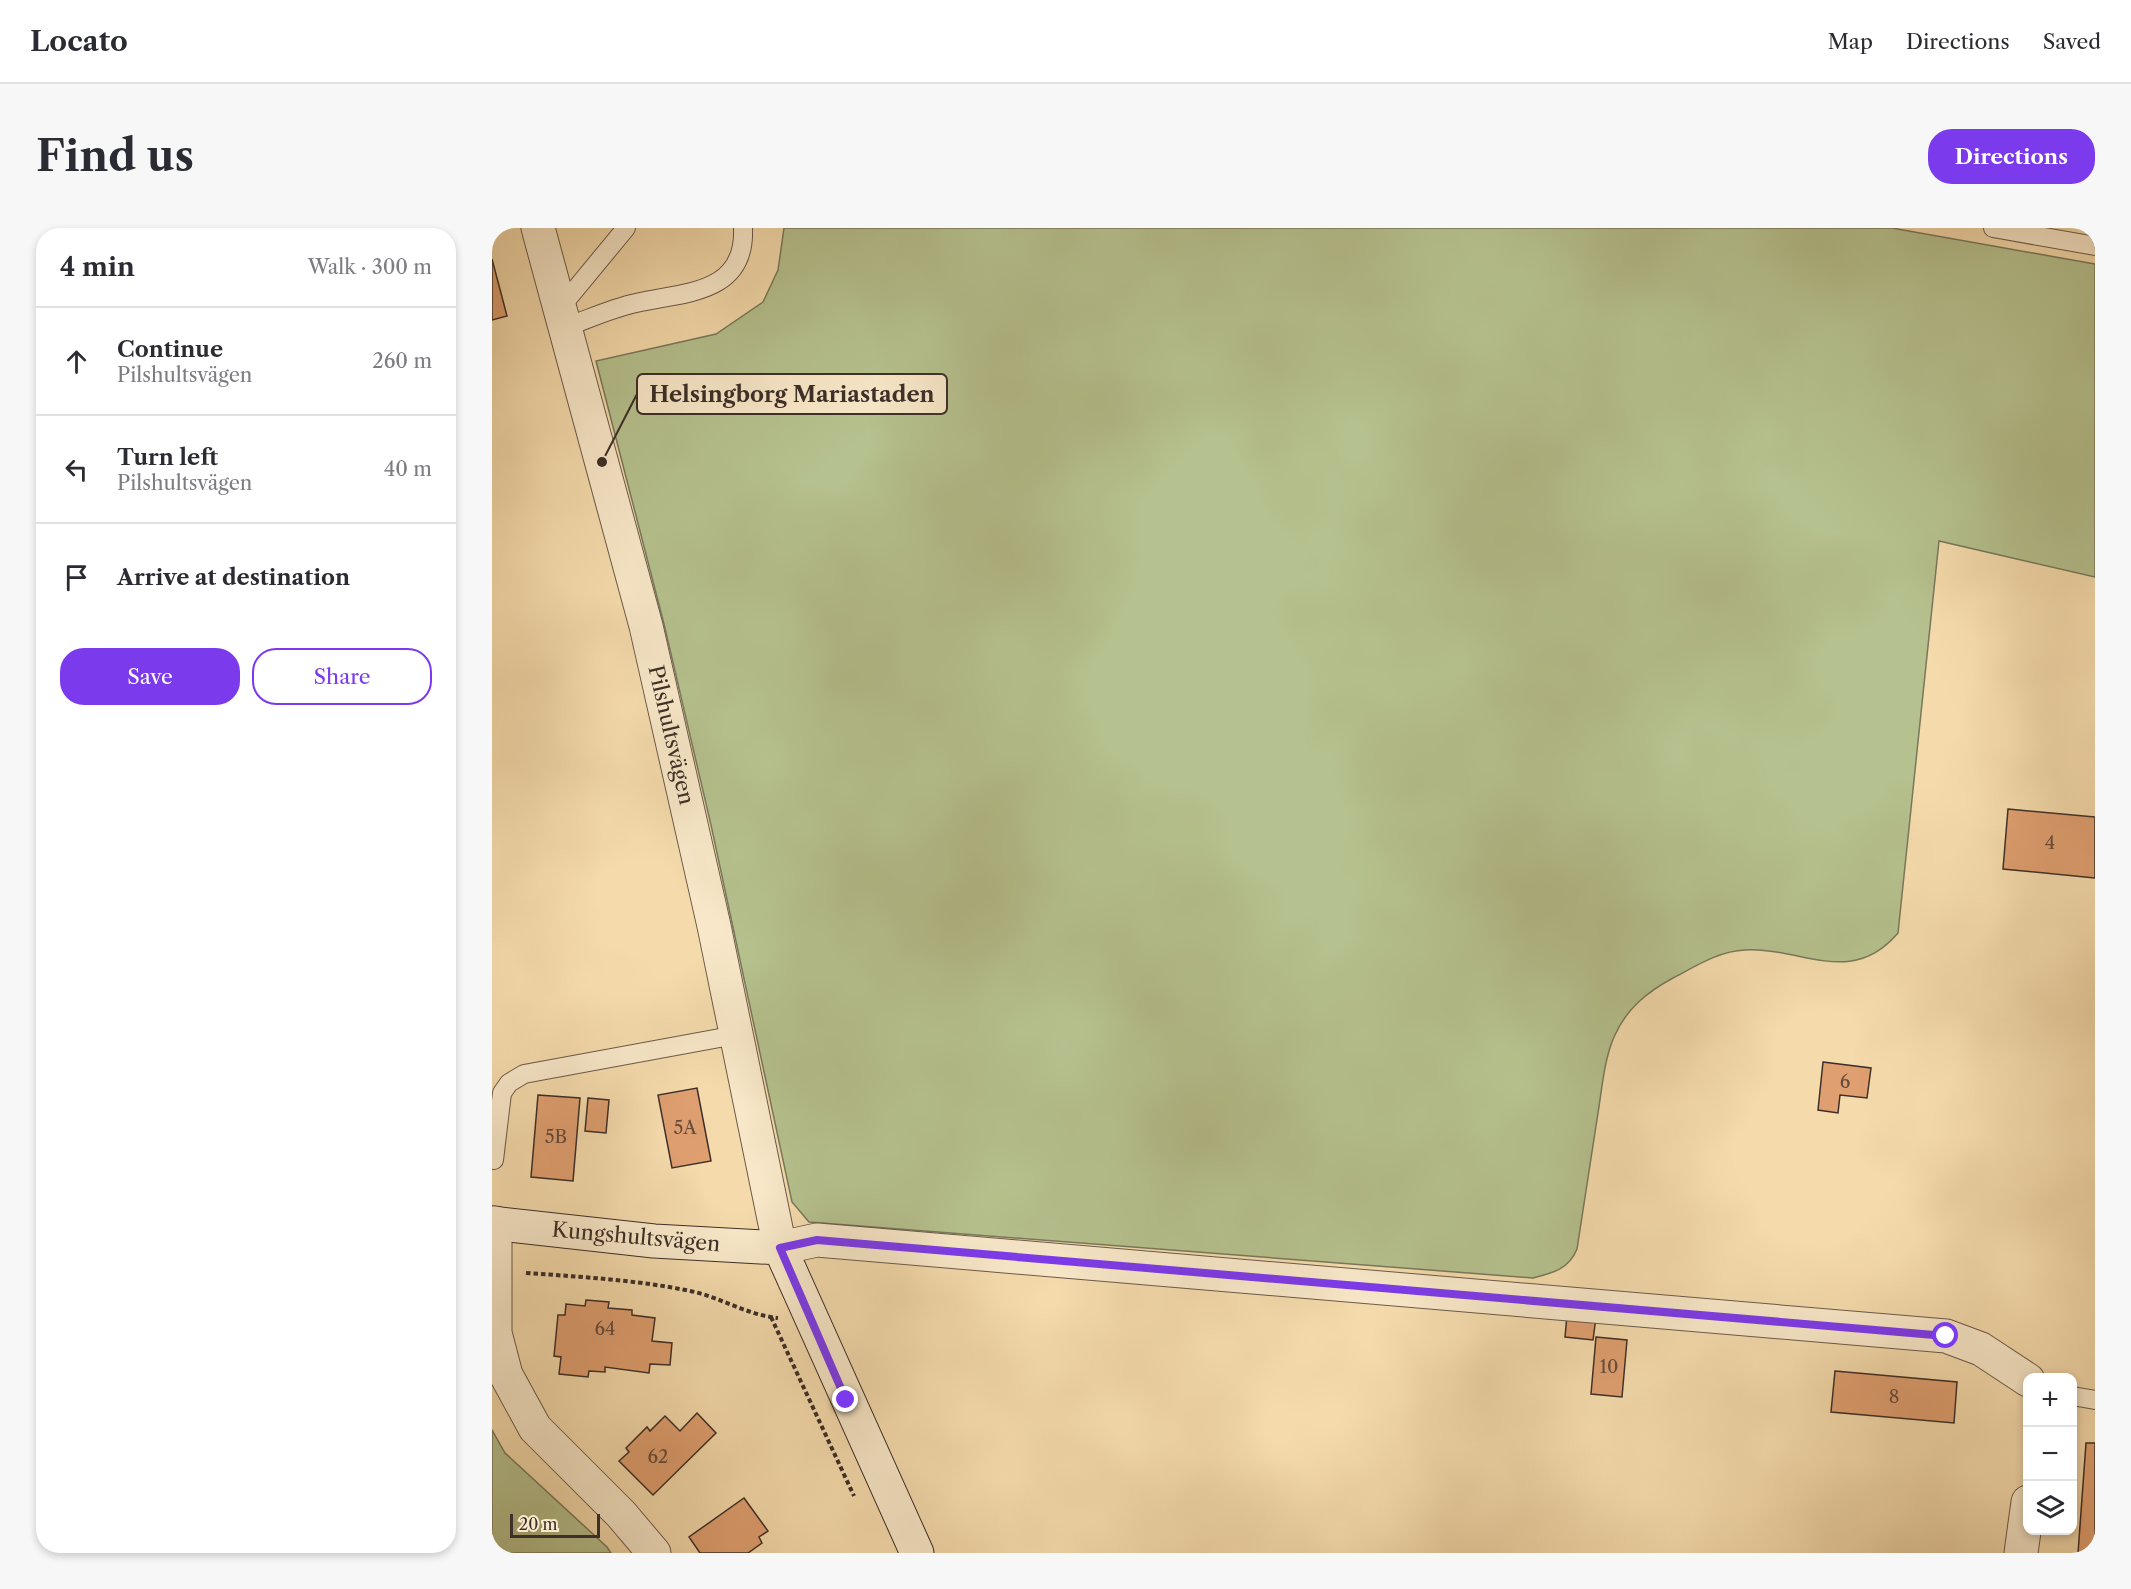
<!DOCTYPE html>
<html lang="en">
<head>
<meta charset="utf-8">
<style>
	body { margin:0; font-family:"Libre Caslon Text",serif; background:#f7f7f7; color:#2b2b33 }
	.controls { position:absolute; right:18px; bottom:18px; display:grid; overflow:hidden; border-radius:12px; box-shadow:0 3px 9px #0003 }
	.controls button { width:54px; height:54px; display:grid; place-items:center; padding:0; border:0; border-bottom:2px solid #e1e1e2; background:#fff; color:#2b2b33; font:30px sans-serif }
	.scale { position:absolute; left:18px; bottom:15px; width:90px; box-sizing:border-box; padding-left:6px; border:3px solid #3d2f29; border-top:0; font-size:16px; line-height:21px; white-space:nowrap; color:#3d2f29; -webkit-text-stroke:4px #f8e8c9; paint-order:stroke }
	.stop { position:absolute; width:18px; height:18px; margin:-14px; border:4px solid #7c3aed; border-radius:50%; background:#fff }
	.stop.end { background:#7c3aed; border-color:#fff; box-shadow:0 2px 6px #0008 }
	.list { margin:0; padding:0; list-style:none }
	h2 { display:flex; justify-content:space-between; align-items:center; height:78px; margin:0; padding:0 24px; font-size:26px }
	h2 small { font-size:20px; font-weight:400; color:#7c7c81 }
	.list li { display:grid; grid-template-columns:39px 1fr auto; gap:18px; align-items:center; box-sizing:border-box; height:108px; padding:0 24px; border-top:2px solid #e1e1e2 }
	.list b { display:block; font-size:22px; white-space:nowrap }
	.list p { margin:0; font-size:20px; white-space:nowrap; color:#7c7c81 }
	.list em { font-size:20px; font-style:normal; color:#7c7c81 }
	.actions { display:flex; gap:12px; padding:18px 24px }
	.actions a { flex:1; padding:14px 0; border:2px solid #7c3aed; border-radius:24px; text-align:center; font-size:21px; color:#7c3aed }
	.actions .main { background:#7c3aed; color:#fff }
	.icon { flex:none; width:33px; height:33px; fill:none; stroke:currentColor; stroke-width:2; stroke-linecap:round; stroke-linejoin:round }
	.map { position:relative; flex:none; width:1603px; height:1325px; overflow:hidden; border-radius:24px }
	header { display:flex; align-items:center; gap:36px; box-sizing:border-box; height:84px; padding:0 30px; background:#fff; border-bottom:2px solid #e1e1e2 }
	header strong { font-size:28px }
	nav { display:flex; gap:33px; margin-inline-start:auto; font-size:21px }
	.intro { display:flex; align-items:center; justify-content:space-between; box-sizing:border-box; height:144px; padding:0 36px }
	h1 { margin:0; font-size:42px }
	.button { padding:15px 27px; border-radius:24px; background:#7c3aed; color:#fff; font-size:21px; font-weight:700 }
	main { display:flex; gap:36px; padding:0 36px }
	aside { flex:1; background:#fff; border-radius:24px; box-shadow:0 3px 9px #0003 }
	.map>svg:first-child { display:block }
</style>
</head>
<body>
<header>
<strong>Locato</strong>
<nav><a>Map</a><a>Directions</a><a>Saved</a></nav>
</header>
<div class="intro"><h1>Find us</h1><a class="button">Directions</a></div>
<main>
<aside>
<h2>4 min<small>Walk · 300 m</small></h2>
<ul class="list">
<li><svg class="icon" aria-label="ahead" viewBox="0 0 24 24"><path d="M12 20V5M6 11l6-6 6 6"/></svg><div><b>Continue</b><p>Pilshultsvägen</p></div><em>260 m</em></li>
<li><svg class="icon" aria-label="left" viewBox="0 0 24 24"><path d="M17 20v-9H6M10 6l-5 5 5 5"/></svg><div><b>Turn left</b><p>Pilshultsvägen</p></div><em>40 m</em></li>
<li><svg class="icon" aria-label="arrive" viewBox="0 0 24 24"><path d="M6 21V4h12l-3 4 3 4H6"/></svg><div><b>Arrive at destination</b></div></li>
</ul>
<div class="actions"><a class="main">Save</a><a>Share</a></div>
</aside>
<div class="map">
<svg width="1603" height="1325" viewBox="0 0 1603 1325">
	<rect width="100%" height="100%" fill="#f5dbac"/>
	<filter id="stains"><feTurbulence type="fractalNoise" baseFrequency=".00333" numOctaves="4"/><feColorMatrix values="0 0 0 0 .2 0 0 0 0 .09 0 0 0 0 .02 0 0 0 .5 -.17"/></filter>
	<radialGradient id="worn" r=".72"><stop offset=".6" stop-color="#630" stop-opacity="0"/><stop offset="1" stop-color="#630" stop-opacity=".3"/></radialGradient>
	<!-- green -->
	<path fill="#b5c18e" stroke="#79785c" stroke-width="1.5" d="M292,0H1400L1603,36V349L1447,313L1406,705C1359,760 1311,719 1253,722C1227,723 1204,738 1181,750C1155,764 1134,781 1122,809C1112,832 1110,861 1106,885C1099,930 1092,976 1085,1021C1077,1041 1061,1045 1041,1050L317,994L300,974L219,597L172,396L104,133L224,106L271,74L286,42Z
		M0,1202L13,1225L115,1319L119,1325H0Z"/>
	<!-- building -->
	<path fill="#df9f70" stroke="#3d2f29" stroke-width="1.5" d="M0,31L15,88L0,92Z
		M1516,581L1603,589V650L1511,641Z
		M1331,834L1379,840L1375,870L1348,867L1346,885L1326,882Z
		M205,860L219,933L180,940L166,867Z
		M46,867L88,870L81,953L39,949Z
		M96,870L117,872L114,905L93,903Z
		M94,1072L117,1074L116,1080L140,1082V1087L163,1090L160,1113L180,1115L178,1137L158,1136L157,1145L113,1139V1144L97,1143L96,1149L67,1146L69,1129L62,1128L66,1087H73L74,1076L93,1078Z
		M1075,1087L1104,1089L1101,1112L1073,1109Z
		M1104,1109L1135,1112L1130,1169L1099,1166Z
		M1343,1143L1465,1154L1462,1195L1339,1184Z
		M205,1185L224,1205L161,1267L127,1233L137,1224L134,1220L155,1199L158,1203L173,1188L188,1203Z
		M1594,1215H1603V1325H1586Z
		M252,1270L276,1303L267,1309L270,1315L256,1325H208L197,1309Z"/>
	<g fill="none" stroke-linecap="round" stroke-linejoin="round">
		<defs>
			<path id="lane" d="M1501,0L1603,18
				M68,80L134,0
				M74,99C97,91 120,80 144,75C191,64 254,67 251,0
				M2,932L10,865L17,855L32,846L244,807
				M1580,1168L1603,1172"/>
			<path id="street" d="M46,0L154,398L222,698L288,1020L325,1012L1454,1108L1489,1121L1536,1152
				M3,995V1105L14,1147L43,1200L129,1286L162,1325
				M1529,1325L1536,1274"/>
			<path id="secondary" d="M0,995L162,1013L288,1020L425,1325"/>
		</defs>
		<!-- lane casing -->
		<use href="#lane" stroke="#6b5a4a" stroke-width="20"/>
		<!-- street casing -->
		<use href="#street" stroke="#6b5a4a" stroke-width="35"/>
		<!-- secondary casing -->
		<use href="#secondary" stroke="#3d2f29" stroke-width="35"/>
		<!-- path -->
		<path stroke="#3d2f29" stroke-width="4" stroke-dasharray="4.5 3" stroke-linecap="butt" d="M34,1045C91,1049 147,1052 203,1064C231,1071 256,1087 286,1090
			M279,1089L362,1268"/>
		<!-- lane -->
		<use href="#lane" stroke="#f8e8c9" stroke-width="18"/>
		<!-- street -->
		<use href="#street" stroke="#f8e8c9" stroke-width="33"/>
		<!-- secondary -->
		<use href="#secondary" stroke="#f8e8c9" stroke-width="33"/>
	</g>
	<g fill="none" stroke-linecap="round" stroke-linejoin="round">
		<!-- route -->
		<path stroke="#7c3aed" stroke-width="8" d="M354,1172L288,1020L325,1012L1454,1108"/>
	</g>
	<g text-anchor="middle" stroke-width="5" stroke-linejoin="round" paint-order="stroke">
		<!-- number labels -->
		<g font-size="18" fill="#664b3b">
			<text x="1558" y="621">4</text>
			<text x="1353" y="860">6</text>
			<text x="193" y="906">5A</text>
			<text x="64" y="915">5B</text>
			<text x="113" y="1107">64</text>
			<text x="1117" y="1145">10</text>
			<text x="1402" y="1175">8</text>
			<text x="166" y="1235">62</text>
		</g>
		<!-- street labels -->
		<g font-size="21" fill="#3d2f29" stroke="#f8e8c9">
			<text transform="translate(179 507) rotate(77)" y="7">Pilshultsvägen</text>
			<text transform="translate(144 1009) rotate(5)" y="7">Kungshultsvägen</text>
		</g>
	</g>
	<!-- callouts -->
	<path fill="none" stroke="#3d2f29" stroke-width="2" d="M110 234L145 166"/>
	<circle fill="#3d2f29" stroke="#f8e8c9" stroke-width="2" cx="110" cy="234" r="6"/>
	<rect fill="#f8e8c9" stroke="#3d2f29" stroke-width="2" x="145" y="146" width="310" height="40" rx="6"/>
	<g font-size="22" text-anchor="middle" font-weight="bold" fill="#3d2f29">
		<text x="300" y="174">Helsingborg Mariastaden</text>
	</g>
	<rect width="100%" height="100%" filter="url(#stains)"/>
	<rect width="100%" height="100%" fill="url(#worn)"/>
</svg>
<div class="controls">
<button>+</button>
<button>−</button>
<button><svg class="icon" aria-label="layers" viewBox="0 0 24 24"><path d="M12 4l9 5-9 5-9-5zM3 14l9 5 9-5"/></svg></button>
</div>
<div class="scale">20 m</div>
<div class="stop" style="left:1454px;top:1108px"></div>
<div class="stop end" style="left:354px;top:1172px"></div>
</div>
</main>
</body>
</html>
